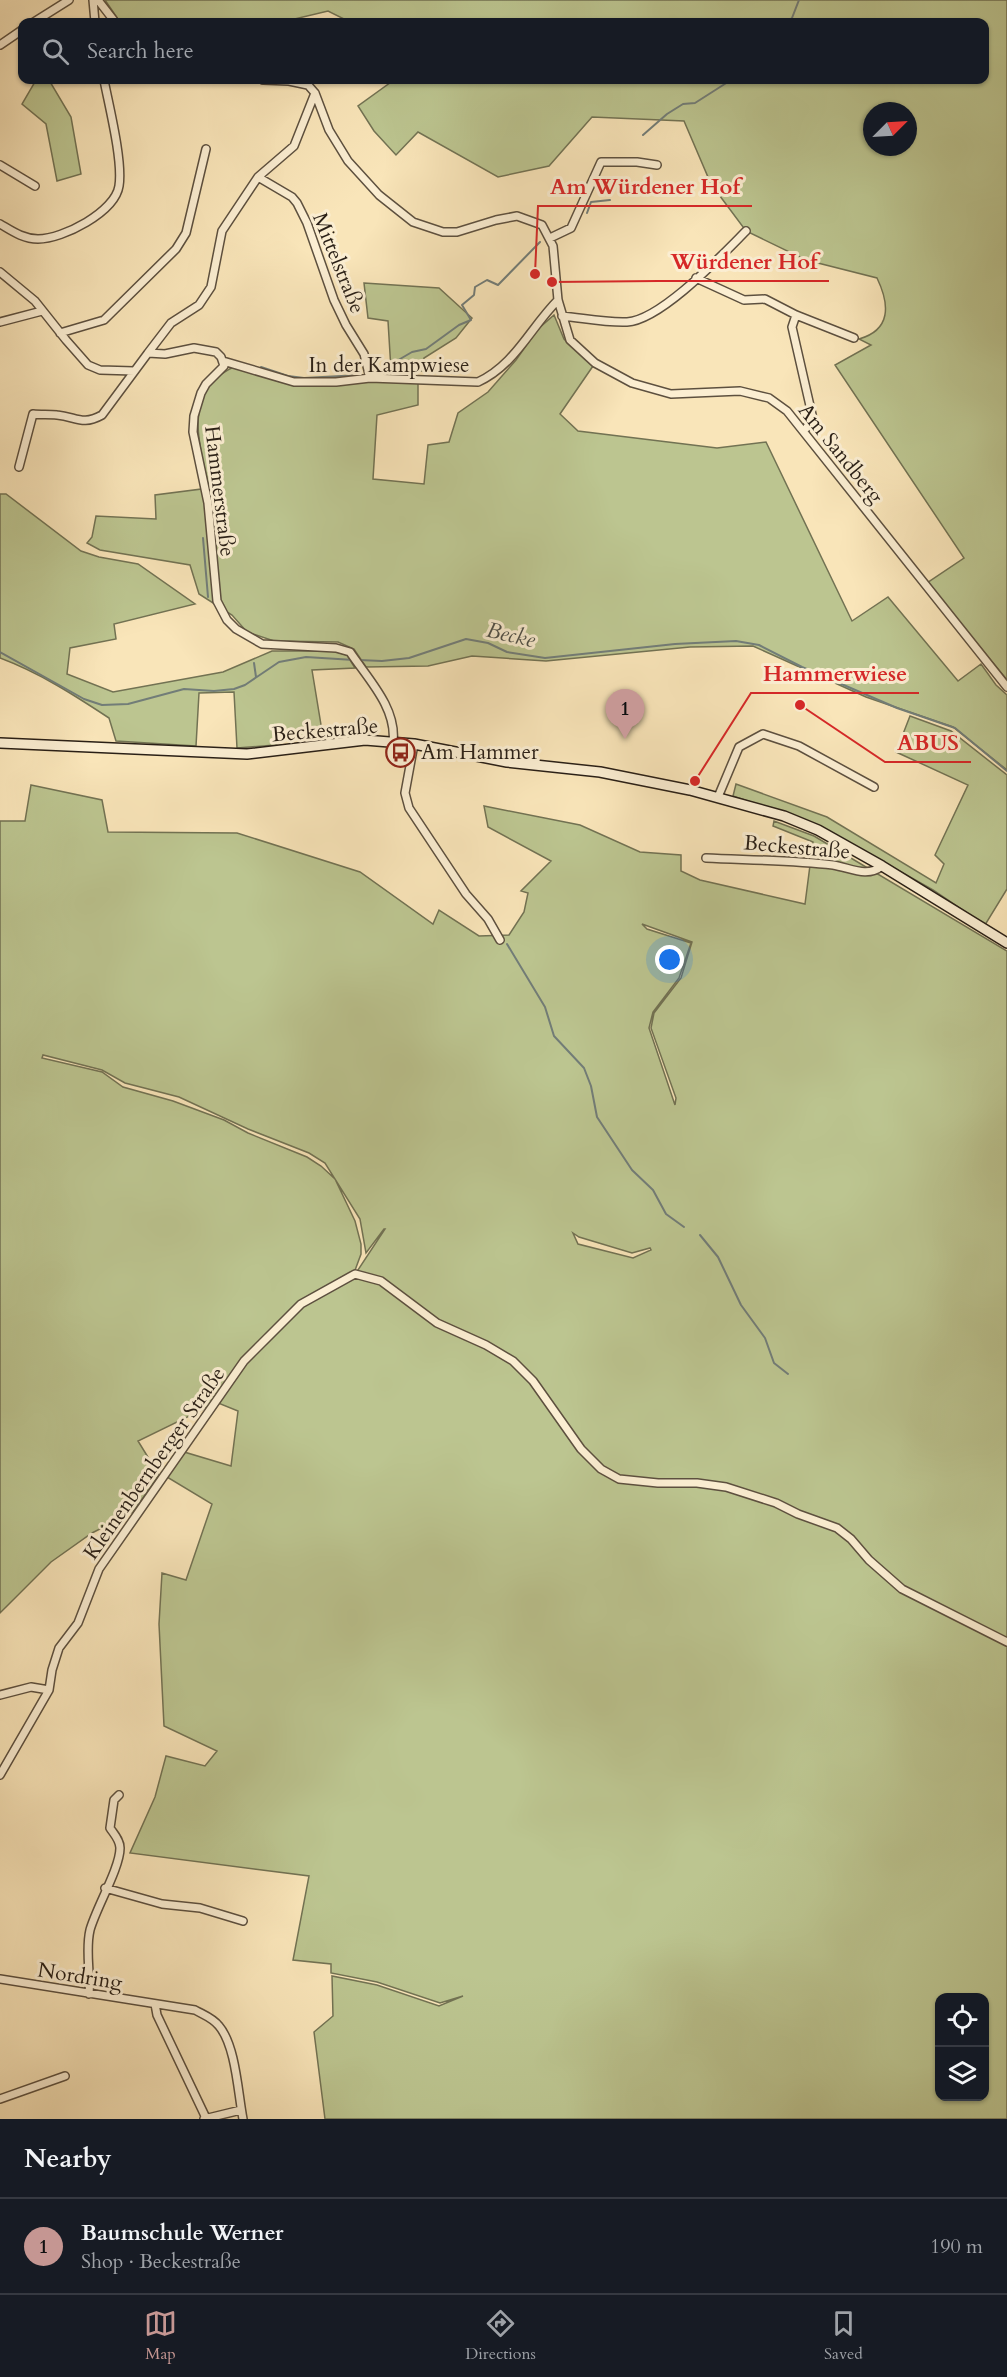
<!DOCTYPE html>
<html lang="en">
<head>
<meta charset="utf-8">
<style>
	body { margin:0; font-family:Cardo,serif; background:#20242c; color:#f1f3f6 }
	.controls { position:absolute; right:18px; bottom:18px; display:grid; overflow:hidden; border-radius:12px; box-shadow:0 2px 4px #0004 }
	.controls button { width:54px; height:54px; display:grid; place-items:center; padding:0; border:0; border-bottom:2px solid #363941; background:#171b24; color:#f1f3f6; font:30px sans-serif }
	.compass { position:absolute; left:863px; top:102px; width:54px; height:54px; border-radius:50%; background:#171b24; box-shadow:0 2px 4px #0004; rotate:66deg }
	.you { position:absolute; left:670px; top:960px; width:21px; height:21px; margin:-15px; border:4px solid #fff; border-radius:50%; background:#1a73e8; box-shadow:0 0 0 9px #1a73e833 }
	.badge { display:grid; place-items:center; width:39px; height:39px; border-radius:50%; background:#c59692; color:#111; font-size:20px; font-weight:700 }
	.pin { position:absolute; translate:-50% -50px; filter:drop-shadow(0 2px 3px #0008) }
	.pin::after { content:''; position:absolute; top:32px; width:21px; height:18px; background:inherit; clip-path:polygon(0 0,100% 0,50% 100%) }
	.list { margin:0; padding:0; list-style:none }
	h2 { display:flex; justify-content:space-between; align-items:center; height:78px; margin:0; padding:0 24px; font-size:26px }
	h2 small { font-size:20px; font-weight:400; color:#9ea1a6 }
	.list li { display:grid; grid-template-columns:39px 1fr auto; gap:18px; align-items:center; box-sizing:border-box; height:96px; padding:0 24px; border-top:2px solid #363941 }
	.list b { display:block; font-size:22px; white-space:nowrap }
	.list p { margin:0; font-size:20px; white-space:nowrap; color:#9ea1a6 }
	.list em { font-size:20px; font-style:normal; color:#9ea1a6 }
	.icon { flex:none; width:33px; height:33px; fill:none; stroke:currentColor; stroke-width:2; stroke-linecap:round; stroke-linejoin:round }
	.map { position:relative; flex:none; width:1007px; height:2119px; overflow:hidden }
	.search { position:absolute; background:#171b24; box-shadow:0 2px 4px #0004; left:18px; right:18px; top:18px; height:66px; display:flex; align-items:center; gap:15px; box-sizing:border-box; padding:0 21px; border-radius:12px; color:#9ea1a6; font-size:22px }
	.sheet { height:174px; background:#171b24 }
	nav { display:flex; justify-content:space-around; align-items:center; box-sizing:border-box; height:84px; border-top:2px solid #363941; background:#171b24; font-size:16px; color:#9ea1a6 }
	nav a { display:grid; justify-items:center; gap:3px }
	nav .on { color:#c59692 }
	.map>svg:first-child { display:block }
</style>
</head>
<body>
<div class="map">
<svg width="1007" height="2119" viewBox="0 0 1007 2119">
	<rect width="100%" height="100%" fill="#f9e5b9"/>
	<filter id="stains"><feTurbulence type="fractalNoise" baseFrequency=".00333" numOctaves="4"/><feColorMatrix values="0 0 0 0 .2 0 0 0 0 .09 0 0 0 0 .02 0 0 0 .5 -.17"/></filter>
	<radialGradient id="worn" r=".72"><stop offset=".6" stop-color="#630" stop-opacity="0"/><stop offset="1" stop-color="#630" stop-opacity=".3"/></radialGradient>
	<!-- green -->
	<path fill="#bcc590" stroke="#727253" stroke-width="1.5" fill-rule="evenodd" d="M105,0H1007V680L927,583L964,558L835,365L871,345L859,339C891,330 890,305 877,278L806,260L746,231L711,184L684,121L592,117L549,166L498,177L418,132L396,155L374,131L358,106L394,80H984V22H350L328,11L282,22H120ZM872,111H908V147H872Z
		M36,80H49L71,117L81,174L57,181L46,124L22,104Z
		M364,283L439,288L472,318L456,338L424,358L422,371L391,370L388,321L368,318Z
		M554,315L564,339L593,366L560,414L578,431L717,448L766,442L852,621L888,597L958,681L981,664L996,685L1007,695V770L953,727L866,697L753,646L690,647L546,661L472,656L428,666L366,667L354,649L338,642L274,641L247,632L232,615L199,594L190,565L100,550L87,543L92,537L96,516L156,519L155,495L209,488C202,455 188,414 210,384C215,377 225,372 233,367L266,374L294,382L418,378V405L377,415L373,479L424,484L428,445L449,442L458,413L488,392L516,360L538,329Z
		M0,494H6L81,551L99,557L138,564L195,604L114,624L116,639L70,648L67,674L113,692L223,672L272,651H333L347,655L355,668L312,670L323,737H288L275,745L237,748L234,692L199,693L196,746L116,741L109,718C74,695 40,673 0,658Z
		M910,716L951,731L1007,775V889L985,925L933,890L818,825L733,796L736,784L827,817L936,883L944,864L935,855L968,785L896,752Z
		M31,785L102,800L108,832L237,833L360,872L433,924L439,910L479,936L509,935L524,912L528,893L521,891L551,861L488,827L484,806L580,825L640,852L681,855V871L700,880L805,904L813,842L773,826L774,821L814,836L1007,951V2119H325L314,2032L333,2016L332,1976L377,1985L439,2006L463,1996L440,2003L377,1982L331,1973V1964L293,1960L309,1876L130,1853L155,1797L166,1756L205,1766L217,1751L164,1726L159,1624L162,1573L186,1580L212,1504L167,1477L184,1452L231,1466L238,1411L218,1403L246,1363L302,1307L356,1277L380,1283L435,1324L442,1326L382,1279L356,1273L385,1229H384L366,1253L360,1219L325,1163L309,1153L248,1129L179,1097L125,1083L102,1070L43,1055L42,1058L102,1072L123,1087L173,1101L224,1120L248,1133L307,1157L321,1166L335,1179L355,1221L361,1244V1254L354,1273L299,1302L243,1360L212,1405L138,1441L159,1475L133,1512L92,1533L51,1562L0,1613V821H25ZM642,924L692,942L681,978L654,1013L651,1028L676,1098L675,1105L649,1028L653,1012L679,978L691,943L647,929ZM573,1233L579,1237L632,1253L650,1248L651,1250L633,1258L578,1244ZM940,1998H984V2096H940Z"/>
	<g fill="none" stroke-linecap="round" stroke-linejoin="round">
		<!-- stream -->
		<path stroke="#727d78" stroke-width="2" d="M788,22L792,18L799,0
			M643,135L667,114L683,104L695,103L731,80
			M587,213L591,202L610,200
			M261,367L288,376L304,378L360,375
			M383,369L412,352L426,349L459,325L471,320L462,305L474,295L475,287L487,280L498,285L540,242
			M203,538L208,597
			M0,652L84,699L102,705L128,704L184,689L214,691L234,689L245,685L279,662L306,657L354,660
			M359,660L382,661L409,658L466,639L488,643L507,652L545,658L675,644L736,641L759,645L802,667L897,708L955,728L1007,771
			M254,663L256,677
			M507,944L545,1007L554,1036L584,1068L591,1086L597,1117L632,1170L653,1190L666,1214L684,1227
			M700,1235L718,1257L741,1305L765,1338L774,1363L788,1374"/>
		<defs>
			<path id="street" d="M93,0L95,22
				M98,0L115,22
				M34,22L69,0
				M0,45L22,30
				M263,80L289,81L308,85L315,93L329,130L348,161L379,195L413,222L443,232H457L496,220L517,216L542,225L553,246L558,300L570,340L595,363L632,383L671,394L740,391L769,398L787,411L1007,687
				M315,93L294,146L258,177L222,231L211,287L199,305L171,323L148,353L165,354L194,348L216,352L221,357L224,366L206,384L201,393L194,416L193,432L208,503L217,601L227,620L236,629L262,644L336,648L350,652C368,679 397,708 393,742
				M0,165L35,186
				M258,177L292,197L297,203L307,223L334,300L346,325L364,354L370,378
				M0,224C12,231 23,239 38,239C63,239 115,212 119,186C123,161 109,106 104,80
				M550,238L571,228L601,162H637L657,165
				M0,272L35,301L66,340L88,365L100,370L134,371
				M696,278L744,300L765,299L796,315L854,338
				M796,315L792,327L813,419L804,431
				M562,316C583,318 606,323 627,322C661,320 721,256 746,231
				M0,322L42,311
				M60,333L104,320L176,249L186,233L206,149
				M223,361L294,382H336L370,378L478,382C515,365 530,328 558,300
				M19,467L33,414C41,415 49,414 57,415C77,417 82,426 102,415L148,353
				M414,744L405,793L409,808L466,894L488,919L500,940
				M718,797L739,747L763,734L799,746L874,787
				M706,858C748,860 791,860 833,865C851,868 867,878 882,866
				M0,1695L31,1687L49,1690
				M0,1775L49,1690L52,1670L59,1648L78,1623L99,1569L244,1361L301,1304L355,1274L381,1281L437,1323L486,1345L513,1361L533,1381L581,1449L601,1469L619,1479L658,1483H697L726,1487L776,1503L798,1514L837,1528L851,1539L869,1560L902,1589L1007,1642
				M105,1888L162,1904L200,1908L243,1921
				M0,1979L195,2010C204,2015 213,2018 219,2026C236,2046 238,2094 243,2119
				M89,1994C91,1973 85,1951 90,1930C96,1908 120,1868 120,1848C120,1840 114,1834 110,1828L114,1800L119,1795
				M155,2004L157,2015L206,2118
				M0,2099L65,2076
				M204,2119L241,2110"/>
			<path id="secondary" d="M0,743L247,754L365,740L414,744L507,762L600,772L690,790L784,816L818,830L882,866L1007,943"/>
		</defs>
		<!-- street casing -->
		<use href="#street" stroke="#5d503f" stroke-width="10"/>
		<!-- secondary casing -->
		<use href="#secondary" stroke="#291f16" stroke-width="12"/>
		<!-- street -->
		<use href="#street" stroke="#fbeed2" stroke-width="7"/>
		<!-- secondary -->
		<use href="#secondary" stroke="#fbeed2" stroke-width="9"/>
	</g>
	<!-- icons -->
	<defs>
		<symbol id="bus-ring" viewBox="-11 -11 22 22"><circle r="9.5" fill="#fbeed2" stroke="#8f2418" stroke-width="1.5"/><path d="M-5-6H5V4H4V6H2V4H-2V6H-4V4H-5ZM-3.5-4V0h7V-4ZM-3.5 1.2v1.5H-2V1.2ZM2 1.2v1.5H3.5V1.2Z" fill="#8f2418"/></symbol>
	</defs>
	<g fill-rule="evenodd">
		<use href="#bus-ring" x="384" y="736" width="33" height="33"/>
	</g>
	<g text-anchor="middle" stroke-width="6" stroke-linejoin="round" paint-order="stroke">
		<!-- street labels -->
		<g font-size="21" fill="#291f16" stroke="#fbeed2">
			<text transform="translate(339 263) rotate(68)" y="7">Mittelstraße</text>
			<text x="389" y="372">In der Kampwiese</text>
			<text transform="translate(841 453) rotate(51)" y="7">Am Sandberg</text>
			<text transform="translate(220 491) rotate(83)" y="7">Hammerstraße</text>
			<text transform="translate(325 730) rotate(-5)" y="7">Beckestraße</text>
			<text transform="translate(797 847) rotate(5)" y="7">Beckestraße</text>
			<text transform="translate(154 1463) rotate(-55)" y="7">Kleinenbernberger Straße</text>
			<text transform="translate(80 1976) rotate(9)" y="7">Nordring</text>
		</g>
		<!-- poi labels -->
		<g font-size="21" fill="#291f16" stroke="#fbeed2" text-anchor="start">
			<text x="421" y="759">Am Hammer</text>
		</g>
		<!-- water labels -->
		<g font-size="22" font-style="italic" fill="#4d4e47" stroke="#fbeed2">
			<text transform="translate(511 634) rotate(13)" y="8">Becke</text>
		</g>
	</g>
	<!-- callouts -->
	<path fill="none" stroke="#d62828" stroke-width="2" d="M535 274L538 206H752M552 282L658 281H829M695 781L751 693H919M800 705L885 762H971"/>
	<g fill="#d62828" stroke="#fbeed2" stroke-width="2">
		<circle cx="535" cy="274" r="6"/>
		<circle cx="552" cy="282" r="6"/>
		<circle cx="695" cy="781" r="6"/>
		<circle cx="800" cy="705" r="6"/>
	</g>
	<g font-size="22" text-anchor="middle" font-weight="bold" fill="#d62828" stroke="#fbeed2" stroke-width="6" stroke-linejoin="round" paint-order="stroke">
		<text x="645" y="194">Am Würdener Hof</text>
		<text x="744" y="269">Würdener Hof</text>
		<text x="835" y="681">Hammerwiese</text>
		<text x="928" y="750">ABUS</text>
	</g>
	<rect width="100%" height="100%" filter="url(#stains)"/>
	<rect width="100%" height="100%" fill="url(#worn)"/>
</svg>
<div class="controls">
<button><svg class="icon" aria-label="locate" viewBox="0 0 24 24"><circle cx="12" cy="12" r="6"/><path d="M12 2v4M12 18v4M2 12h4M18 12h4"/></svg></button>
<button><svg class="icon" aria-label="layers" viewBox="0 0 24 24"><path d="M12 4l9 5-9 5-9-5zM3 14l9 5 9-5"/></svg></button>
</div>
<svg class="compass" viewBox="-18 -18 36 36"><path d="M0-13l5 13h-10z" fill="#e53935"/><path d="M0 13l5-13h-10z" fill="#9ea1a6"/></svg>
<div class="you"></div>
<div class="pin badge" style="left:625px;top:739px">1</div>
<div class="search"><svg class="icon" aria-label="search" viewBox="0 0 24 24"><circle cx="10" cy="10" r="6"/><path d="M15 15l6 6"/></svg>Search here</div>
</div>
<section class="sheet">
<h2>Nearby<small></small></h2>
<ul class="list">
<li><span class="badge">1</span><div><b>Baumschule Werner</b><p>Shop · Beckestraße</p></div><em>190 m</em></li>
</ul>
</section>
<nav>
<a class="on"><svg class="icon" aria-label="map" viewBox="0 0 24 24"><path d="M3 6l6-2 6 2 6-2v14l-6 2-6-2-6 2zM9 4v14M15 6v14"/></svg>Map</a>
<a><svg class="icon" aria-label="directions" viewBox="0 0 24 24"><path d="M12 3l9 9-9 9-9-9zM9 14v-3h6M13 9l2 2-2 2"/></svg>Directions</a>
<a><svg class="icon" aria-label="saved" viewBox="0 0 24 24"><path d="M7 4h10v16l-5-4-5 4z"/></svg>Saved</a>
</nav>
</body>
</html>
